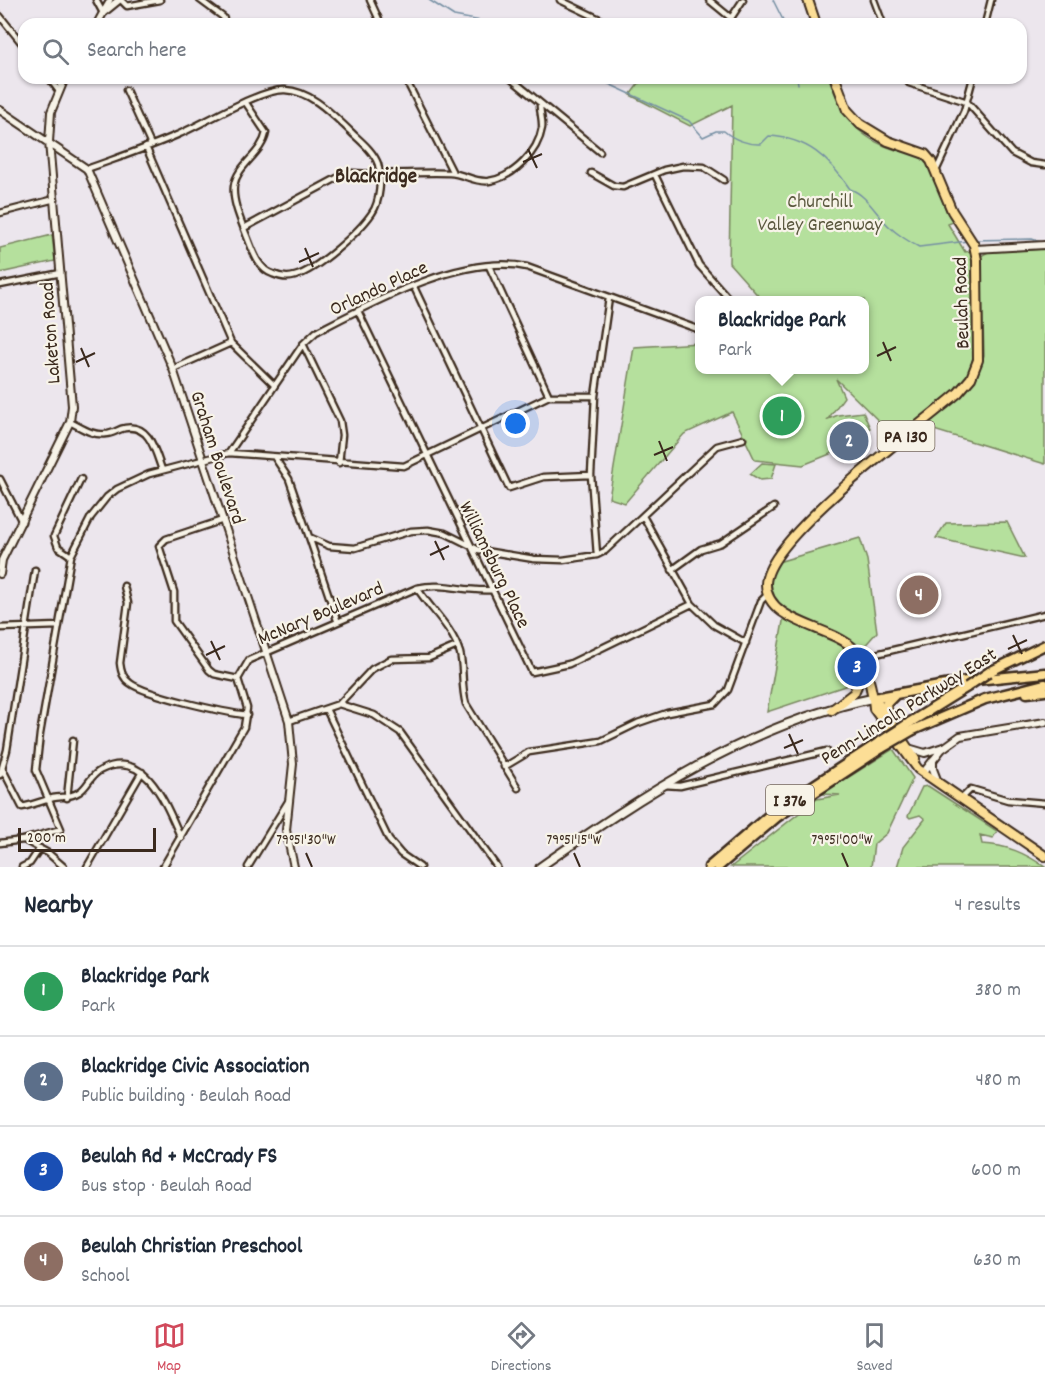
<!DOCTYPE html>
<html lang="en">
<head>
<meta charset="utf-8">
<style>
	body { margin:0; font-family:Dekko,sans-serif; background:#f6f6f7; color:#1f2937 }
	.scale { position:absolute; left:18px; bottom:15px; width:138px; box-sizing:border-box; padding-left:6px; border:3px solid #3b2a1e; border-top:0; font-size:16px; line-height:21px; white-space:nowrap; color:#3b2a1e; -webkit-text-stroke:4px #f7f3e8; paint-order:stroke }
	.you { position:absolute; left:516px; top:424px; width:21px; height:21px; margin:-15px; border:4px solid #fff; border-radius:50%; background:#1a73e8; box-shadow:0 0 0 9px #1a73e833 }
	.badge { display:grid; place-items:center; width:39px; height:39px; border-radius:50%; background:#d1495b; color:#fff; font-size:20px; font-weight:700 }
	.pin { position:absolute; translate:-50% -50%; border:3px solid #fff; box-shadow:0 2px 6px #0006 }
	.popup { position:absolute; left:695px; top:296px; width:174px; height:78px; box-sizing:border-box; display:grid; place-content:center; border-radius:12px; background:#fff; filter:drop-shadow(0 2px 4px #0005); font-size:20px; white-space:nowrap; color:#747a83 }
	.popup b { font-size:22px; color:#1f2937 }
	.popup::after { content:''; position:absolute; left:50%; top:100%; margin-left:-12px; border:12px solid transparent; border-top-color:#fff }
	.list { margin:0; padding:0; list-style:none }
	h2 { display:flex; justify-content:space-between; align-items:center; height:78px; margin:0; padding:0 24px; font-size:26px }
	h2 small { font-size:20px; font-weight:400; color:#747a83 }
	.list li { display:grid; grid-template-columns:39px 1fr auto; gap:18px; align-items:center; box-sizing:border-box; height:90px; padding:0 24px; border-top:2px solid #e0e1e3 }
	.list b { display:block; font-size:22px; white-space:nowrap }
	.list p { margin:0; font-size:20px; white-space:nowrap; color:#747a83 }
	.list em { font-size:20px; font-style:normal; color:#747a83 }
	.icon { flex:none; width:33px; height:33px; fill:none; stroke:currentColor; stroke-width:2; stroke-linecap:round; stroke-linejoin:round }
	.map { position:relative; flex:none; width:1045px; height:867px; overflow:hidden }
	.search { position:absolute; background:#fff; box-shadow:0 2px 4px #0004; left:18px; right:18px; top:18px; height:66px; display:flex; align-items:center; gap:15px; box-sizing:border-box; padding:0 21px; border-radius:18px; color:#747a83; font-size:22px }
	.sheet { height:438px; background:#fff }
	nav { display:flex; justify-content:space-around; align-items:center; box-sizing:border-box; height:84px; border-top:2px solid #e0e1e3; background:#fff; font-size:16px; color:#747a83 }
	nav a { display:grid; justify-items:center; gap:3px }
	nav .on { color:#d1495b }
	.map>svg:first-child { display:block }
</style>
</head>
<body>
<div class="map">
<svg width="1045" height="867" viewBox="0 0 1045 867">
	<rect width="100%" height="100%" fill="#ece6ed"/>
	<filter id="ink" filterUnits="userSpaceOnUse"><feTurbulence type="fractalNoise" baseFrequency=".0167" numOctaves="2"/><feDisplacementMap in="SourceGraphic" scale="12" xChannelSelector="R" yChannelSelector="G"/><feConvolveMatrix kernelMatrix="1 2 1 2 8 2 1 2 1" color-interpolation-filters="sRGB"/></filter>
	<g filter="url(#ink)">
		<!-- green -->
		<path fill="#b5e09d" stroke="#78855e" stroke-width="1.5" d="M643,78H829C842,115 856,138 896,150C907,153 918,153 926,162C937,174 940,205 953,222L948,224L965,252L971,251C973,279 980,351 968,374C953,401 920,420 897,439L836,379L844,397L828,419L838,415L863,412L870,428L837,440L840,450L803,465L755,460L732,412L684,434L625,503L609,498L634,347L699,343L700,370H864V300H762L729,263L732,105L690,126L630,95Z
			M52,235L55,261L0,273V248Z
			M1045,249V464L924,427C948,406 977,388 984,355L981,256L988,252Z
			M762,463L776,464L771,479L760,480L750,474Z
			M1007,522L1025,558L936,538L946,523Z
			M860,538L867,560L877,632L854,658L857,682L767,712L785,610C768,594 767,582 778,562Z
			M893,749L913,778L887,833L874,844L871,867H731L817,799L840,795L822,794Z
			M928,786L997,831L993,838L980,835L982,844C1007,845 1025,853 1045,867H897L903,847L925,819L920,815L910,818L908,816L922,787Z"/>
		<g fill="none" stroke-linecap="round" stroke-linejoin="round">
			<!-- stream -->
			<path stroke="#758fa3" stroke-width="1.5" d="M429,0L454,16L497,24
				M773,0L785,24
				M596,78L689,121L703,137L716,131H724C733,139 748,145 761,144L769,136C807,138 829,158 850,189C868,195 877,217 891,228C897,234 911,243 919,247L968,241
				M797,78L798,84
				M973,240L1032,239L1044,243"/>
			<defs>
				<path id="minor" d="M96,0L103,13
					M121,0L127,6L160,0
					M200,0L223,17L226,24
					M370,0L381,24
					M560,0L610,24
					M709,0L731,18L743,0
					M874,0L883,24
					M104,10L110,0
					M0,16L24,46
					M985,24L991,0
					M49,78L58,90
					M405,78L453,173
					M510,78L600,152
					M905,78L909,83L967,102L1012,153L1031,163L1045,165
					M126,90L151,145
					M146,147L231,343L274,385
					M87,169C117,158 147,148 177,135C202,125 259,89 285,90C311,91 332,114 349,130C359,140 373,150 378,164C382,178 380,202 372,213C359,232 317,270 295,276C289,278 280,277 273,274C257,269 252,248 246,234C241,221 232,201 234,186C237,165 262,154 266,133L246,103
					M936,171L964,111L973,78
					M591,173L614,186L623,187L664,170L683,166L704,167L724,180
					M655,175L699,265L730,300
					M0,213L55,199
					M244,228L337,178L352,173C385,175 417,172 449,173C463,173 474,183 489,181C514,177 538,152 542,128C543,121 540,113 540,105
					M489,266L549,396
					M0,285L61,273
					M414,287L509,488L543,477L591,475
					M358,311L532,672L569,664L692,604
					M303,344L340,421L342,435L339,463
					M173,369L231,343
					M70,422C82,428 93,436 106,434C113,434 118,429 125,428C150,424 155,451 162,470
					M229,453L303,344L316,332C372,303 463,253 527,267L700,330
					M275,458L289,479L309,537L329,546L355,548L411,531L428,530L445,533L479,550L534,559L563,560L597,555L605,551L717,446L743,439
					M0,479L22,522
					M643,516L692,604L714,625L746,643
					M223,520L166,539L159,546L174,592V621L209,670L214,674L238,679
					M309,537L337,620
					M597,555L591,475L595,396L609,298
					M71,556L58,547L54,536L81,479
					M672,570L701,549L721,543L774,507
					M124,586L128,603L120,663C121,672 123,678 130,683C145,695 226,713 247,715
					M417,588C431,610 452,627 460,653C464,670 461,687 466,704L518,788
					M0,628L59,626
					M859,658L1045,614
					M339,704L374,715L400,732L497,867
					M326,709L389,840L401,854L420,867
					M289,721L339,704L372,669L391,659L429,658L457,646
					M504,767L529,752L601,741L638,723L667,713L715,704L728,690L761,601L767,595
					M2,768L22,807C32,805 42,801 53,798C62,796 70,798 79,792C88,787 90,775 101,770C146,747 167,807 181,838
					M0,775L7,750L35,570
					M664,785L680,786L827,751
					M67,798L73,740
					M961,799L971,789L1008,800L1045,803
					M24,840L48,853L64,867
					M0,843L23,840L61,829L36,770L40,734L71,556L91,517L107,497L117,489L149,474L229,453L404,466L549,396H595
					M22,867L30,863L40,848
					M87,867L142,772
					M163,867L244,727L247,708L238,679L249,660L417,588C444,582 464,592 491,590
					M248,867L289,800"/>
				<path id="tertiary" d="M97,24L103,13L119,0
					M0,110L87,169L173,369L289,721L293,764L286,830L294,867
					M975,249L1045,245
					M0,574L2,560L70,422L72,406L49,142L51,112L65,78
					M908,748L925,753L943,747
					M933,760V769L938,782
					M923,773L942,749L960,736L1045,722"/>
				<path id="secondary" d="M540,867C643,795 749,724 874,698"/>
				<path id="primary" d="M808,0L816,24
					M835,78L847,110L860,124L888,141L925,154L931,161L952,211L974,245L977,260L978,360L971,378L958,393C920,426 766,538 766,584C766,623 832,626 854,649C866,662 873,692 874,709L918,769L1045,856
					M875,699L915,759
					M832,710L854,693L863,672"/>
				<path id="motorway" d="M989,672L1045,645
					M1027,693L1045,691
					M874,698L967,681L1045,673
					M888,719L886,704L895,695
					M909,723L967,687
					M913,730L985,699L1045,684
					M709,867L773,812L878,743
					M718,867L777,817L882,748"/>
			</defs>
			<!-- minor casing -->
			<use href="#minor" stroke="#3b2a1e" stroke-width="9"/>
			<!-- tertiary casing -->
			<use href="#tertiary" stroke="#3b2a1e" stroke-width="10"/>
			<!-- secondary casing -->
			<use href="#secondary" stroke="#3b2a1e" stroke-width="11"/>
			<!-- primary casing -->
			<use href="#primary" stroke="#3b2a1e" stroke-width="12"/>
			<!-- motorway casing -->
			<use href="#motorway" stroke="#3b2a1e" stroke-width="13"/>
			<!-- minor -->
			<use href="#minor" stroke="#f7f3e8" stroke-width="4.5"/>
			<!-- tertiary -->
			<use href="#tertiary" stroke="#f7f3e8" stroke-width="6"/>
			<!-- secondary -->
			<use href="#secondary" stroke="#f7f3e8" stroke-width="7"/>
			<!-- primary -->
			<use href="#primary" stroke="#fcde96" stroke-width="8"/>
			<!-- motorway -->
			<use href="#motorway" stroke="#fcde96" stroke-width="8"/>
			<defs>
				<path id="motorway-bridge" d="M967,687L989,672
					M878,743L909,723
					M882,748L913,730"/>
			</defs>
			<!-- motorway-bridge casing -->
			<use href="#motorway-bridge" stroke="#3b2a1e" stroke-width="13" stroke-linecap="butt"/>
			<!-- motorway-bridge -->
			<use href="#motorway-bridge" stroke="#fcde96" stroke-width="8"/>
		</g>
	</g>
	<!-- ticks -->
	<path fill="none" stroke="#3b2a1e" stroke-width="2" d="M528,149L537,168M523,162L542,154M305,248L313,267M299,262L319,253M883,342L891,361M81,348L89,367M877,356L896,347M76,362L95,353M659,441L667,461M654,455L673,447M435,541L444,560M430,555L449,546M1013,635L1022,654M211,641L220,660M1008,649L1027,640M206,655L225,646M789,734L798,754M784,748L803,740M306,853L312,867M574,853L580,867M842,853L848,867"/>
	<g text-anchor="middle" stroke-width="4.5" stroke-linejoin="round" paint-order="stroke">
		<!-- shield labels -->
		<g fill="#f7f3e8" stroke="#73665b" stroke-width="1.5">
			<rect x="877.5" y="421" width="57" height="30" rx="4.5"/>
			<rect x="766" y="785" width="48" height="30" rx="4.5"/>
		</g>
		<g font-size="18" font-weight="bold" fill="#3b2a1e">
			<text x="906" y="442">PA 130</text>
			<text x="790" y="806">I 376</text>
		</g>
		<!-- park labels -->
		<g font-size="20" fill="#5a583e" stroke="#f7f3e8">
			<text x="820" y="207">Churchill<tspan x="820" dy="23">Valley Greenway</tspan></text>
		</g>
		<!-- street labels -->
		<g font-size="20" fill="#3b2a1e" stroke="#f7f3e8">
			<text transform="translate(378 287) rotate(-25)" y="7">Orlando Place</text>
			<text transform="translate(960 303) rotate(-92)" y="7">Beulah Road</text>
			<text transform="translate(49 333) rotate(-94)" y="7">Laketon Road</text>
			<text transform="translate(219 457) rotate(72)" y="7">Graham Boulevard</text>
			<text transform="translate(496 564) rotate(64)" y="7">Williamsburg Place</text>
			<text transform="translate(320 612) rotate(-23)" y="7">McNary Boulevard</text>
			<text transform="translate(908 705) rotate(-32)" y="7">Penn-Lincoln Parkway East</text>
		</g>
		<!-- neighbourhood labels -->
		<g font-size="21" font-weight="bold" fill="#3b2a1e" stroke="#f7f3e8">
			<text x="376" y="182">Blackridge</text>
		</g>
	</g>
	<g font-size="15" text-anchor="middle" fill="#3b2a1e" stroke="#f7f3e8" stroke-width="4.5" stroke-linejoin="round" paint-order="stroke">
		<text x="306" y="844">79°51'30"W</text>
		<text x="574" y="844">79°51'15"W</text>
		<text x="842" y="844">79°51'00"W</text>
	</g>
</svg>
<div class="scale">200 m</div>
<div class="you"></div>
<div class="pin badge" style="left:782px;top:416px;background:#2e9e5b">1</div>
<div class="popup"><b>Blackridge Park</b>Park</div>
<div class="pin badge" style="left:849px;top:441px;background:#5c6f8a">2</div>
<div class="pin badge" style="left:857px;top:667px;background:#1a4fb4">3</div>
<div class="pin badge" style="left:919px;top:595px;background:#8d6e63">4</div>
<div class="search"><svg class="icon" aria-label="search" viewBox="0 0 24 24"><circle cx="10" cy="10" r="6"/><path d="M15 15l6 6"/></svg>Search here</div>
</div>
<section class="sheet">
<h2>Nearby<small>4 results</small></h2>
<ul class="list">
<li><span class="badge" style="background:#2e9e5b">1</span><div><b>Blackridge Park</b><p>Park</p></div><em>380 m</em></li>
<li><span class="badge" style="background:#5c6f8a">2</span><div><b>Blackridge Civic Association</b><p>Public building · Beulah Road</p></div><em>480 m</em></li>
<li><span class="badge" style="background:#1a4fb4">3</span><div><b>Beulah Rd + McCrady FS</b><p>Bus stop · Beulah Road</p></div><em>600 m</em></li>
<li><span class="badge" style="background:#8d6e63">4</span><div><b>Beulah Christian Preschool</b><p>School</p></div><em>630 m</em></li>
</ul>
</section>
<nav>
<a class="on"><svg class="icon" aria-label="map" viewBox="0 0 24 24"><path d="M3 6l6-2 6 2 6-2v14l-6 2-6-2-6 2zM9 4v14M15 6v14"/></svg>Map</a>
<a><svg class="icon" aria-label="directions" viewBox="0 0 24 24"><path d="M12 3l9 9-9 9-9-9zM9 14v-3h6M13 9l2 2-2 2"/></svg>Directions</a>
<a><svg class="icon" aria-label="saved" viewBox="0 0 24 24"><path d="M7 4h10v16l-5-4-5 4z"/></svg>Saved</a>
</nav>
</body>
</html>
